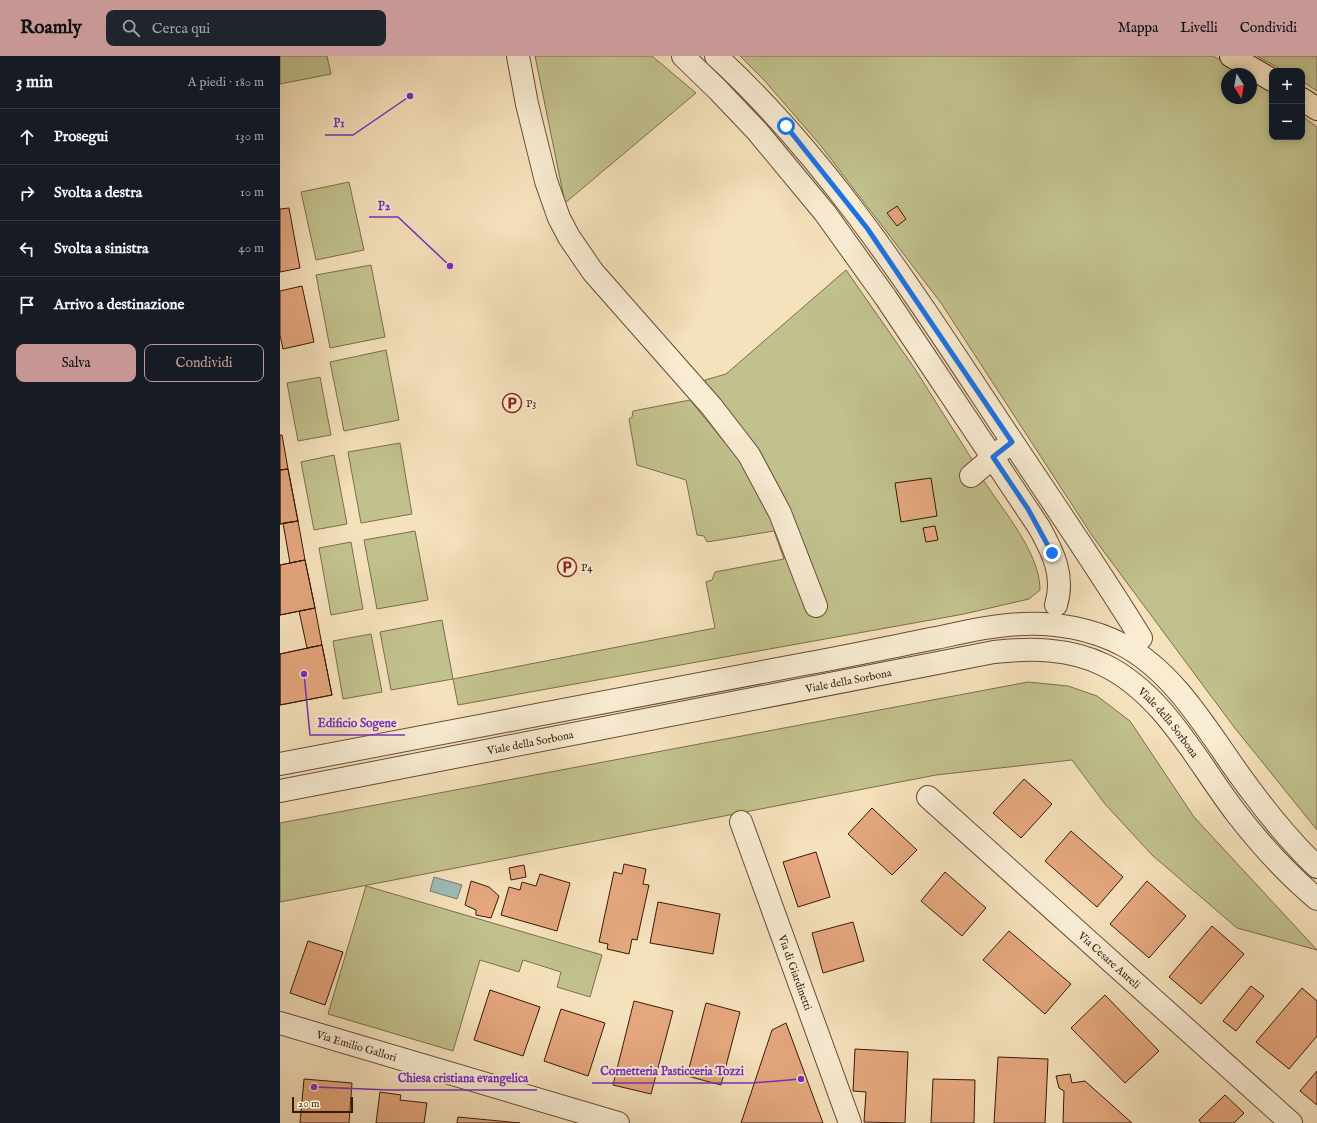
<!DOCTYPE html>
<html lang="it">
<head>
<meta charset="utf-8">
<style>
	body { margin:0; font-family:"IM FELL English",serif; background:#20242c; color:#f1f3f6 }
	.controls { position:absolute; right:12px; top:12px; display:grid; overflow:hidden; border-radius:8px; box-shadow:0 2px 10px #0003 }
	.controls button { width:36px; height:36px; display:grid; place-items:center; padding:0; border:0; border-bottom:1px solid #363941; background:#171b24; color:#f1f3f6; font:20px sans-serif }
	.compass { position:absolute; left:941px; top:12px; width:36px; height:36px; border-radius:50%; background:#171b24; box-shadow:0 2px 10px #0003; rotate:169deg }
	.scale { position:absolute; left:12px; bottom:10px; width:61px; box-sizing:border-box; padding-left:4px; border:2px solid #381a07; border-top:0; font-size:11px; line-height:14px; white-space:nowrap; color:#381a07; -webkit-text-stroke:3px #f8ecd3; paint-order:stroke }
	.stop { position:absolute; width:12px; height:12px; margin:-9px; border:3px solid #1a73e8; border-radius:50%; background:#fff }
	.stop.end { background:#1a73e8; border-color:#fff; box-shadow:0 1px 4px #0008 }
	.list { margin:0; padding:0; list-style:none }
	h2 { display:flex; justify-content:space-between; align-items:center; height:52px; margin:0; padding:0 16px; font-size:17px }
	h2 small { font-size:13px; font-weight:400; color:#9ea1a6 }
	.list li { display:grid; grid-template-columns:26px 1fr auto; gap:12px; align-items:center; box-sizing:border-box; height:56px; padding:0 16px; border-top:1px solid #363941 }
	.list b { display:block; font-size:15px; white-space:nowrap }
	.list em { font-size:13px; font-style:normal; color:#9ea1a6 }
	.actions { display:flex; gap:8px; padding:12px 16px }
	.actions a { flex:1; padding:9px 0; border:1px solid #c59692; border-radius:8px; text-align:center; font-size:14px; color:#c59692 }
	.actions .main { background:#c59692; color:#111 }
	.icon { flex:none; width:22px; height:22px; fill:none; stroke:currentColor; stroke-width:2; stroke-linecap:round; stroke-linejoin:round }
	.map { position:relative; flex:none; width:1037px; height:1067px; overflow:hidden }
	header { display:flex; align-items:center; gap:24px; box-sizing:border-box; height:56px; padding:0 20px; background:#c59692; color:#111 }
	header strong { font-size:19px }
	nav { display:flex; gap:22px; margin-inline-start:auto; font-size:14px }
	.search { width:280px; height:36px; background:#20242c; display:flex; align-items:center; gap:10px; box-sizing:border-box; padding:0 14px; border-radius:8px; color:#9ea1a6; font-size:15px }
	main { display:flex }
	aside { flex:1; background:#171b24 }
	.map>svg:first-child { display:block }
</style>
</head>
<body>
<header>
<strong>Roamly</strong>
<div class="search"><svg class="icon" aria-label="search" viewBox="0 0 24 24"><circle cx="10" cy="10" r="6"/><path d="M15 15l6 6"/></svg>Cerca qui</div>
<nav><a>Mappa</a><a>Livelli</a><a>Condividi</a></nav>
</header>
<main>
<aside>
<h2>3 min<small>A piedi · 180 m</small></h2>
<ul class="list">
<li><svg class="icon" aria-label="ahead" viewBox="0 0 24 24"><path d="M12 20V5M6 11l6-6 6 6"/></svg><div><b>Prosegui</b></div><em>130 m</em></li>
<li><svg class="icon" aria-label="right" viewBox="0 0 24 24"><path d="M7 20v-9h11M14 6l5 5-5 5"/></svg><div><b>Svolta a destra</b></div><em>10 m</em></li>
<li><svg class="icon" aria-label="left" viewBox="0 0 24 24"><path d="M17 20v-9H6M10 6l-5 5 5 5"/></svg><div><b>Svolta a sinistra</b></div><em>40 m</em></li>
<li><svg class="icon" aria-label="arrive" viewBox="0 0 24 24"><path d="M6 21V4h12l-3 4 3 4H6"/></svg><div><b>Arrivo a destinazione</b></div></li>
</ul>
<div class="actions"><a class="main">Salva</a><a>Condividi</a></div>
</aside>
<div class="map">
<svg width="1037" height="1067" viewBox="0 0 1037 1067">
	<rect width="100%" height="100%" fill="#f5e1bc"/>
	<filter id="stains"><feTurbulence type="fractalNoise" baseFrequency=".005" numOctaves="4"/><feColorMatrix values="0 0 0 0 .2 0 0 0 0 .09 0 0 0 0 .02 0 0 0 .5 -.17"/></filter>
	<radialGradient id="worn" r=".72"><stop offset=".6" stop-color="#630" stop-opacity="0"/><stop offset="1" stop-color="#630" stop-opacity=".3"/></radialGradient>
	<!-- green -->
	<path fill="#c1c18d" stroke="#7c6e4a" d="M0,0H47L51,18L0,28Z
		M255,0H372L416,37L285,147Z
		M460,0H933L966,18H947V42H971V21L992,37V81H1022V60L1037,71V774L954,671L813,481L661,247L541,90L484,24Z
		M977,0H1037V35L1022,25V15H1004Z
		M69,126L84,194L36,204L21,136Z
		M91,209L105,281L50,292L36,219Z
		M566,214L635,313L693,405L695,427L704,425C724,456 760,497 760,534L749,543L684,558L178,649L173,623L111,634L100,576L162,564L173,623L435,572L426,526L432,524L435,516L504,503L494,475L427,486L424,480L417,479L406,424L357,409L349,363L352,361L353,355L410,344L451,394L425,324L446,318Z
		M106,294L119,364L64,375L50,306Z
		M40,321L51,379L18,385L7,327Z
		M120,387L132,458L81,467L68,396Z
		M54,399L67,468L34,474L21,406Z
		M135,475L148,544L97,553L84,484Z
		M71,486L83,553L51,559L39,492Z
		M91,578L102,636L63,643L53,585Z
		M748,626L788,630L817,640L850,665L914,761L1037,894L957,872L872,799L825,748L792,704L656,719L0,846V767Z
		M86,830L322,899L310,941L277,931L281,916L243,904L239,916L200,904L173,995L48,958Z"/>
	<!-- water -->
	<path fill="#9dbcb7" stroke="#757b71" d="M154,821L182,829L177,843L150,835Z"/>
	<!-- building -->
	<path fill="#e5a77e" stroke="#381a07" d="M617,150L626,163L617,170L607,157Z
		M9,152L20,212L0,216V153Z
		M22,230L34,286L3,293L0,279V235Z
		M0,379H2L8,413L0,414Z
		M8,413L18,465L0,468V414Z
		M8,413L18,465L0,468V414Z
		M651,422L657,460L621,466L615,427Z
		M18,465L25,504L10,507L3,467Z
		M655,470L658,484L646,486L643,472Z
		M25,504L35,552L0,559V509Z
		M25,504L35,552L0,559V509Z
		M35,552L42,589L27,592L19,555Z
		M42,589L52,639L0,649V598Z
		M42,589L52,639L0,649V598Z
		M744,723L772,748L741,782L713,757Z
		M592,752L637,794L612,819L568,778Z
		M791,775L843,821L817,851L765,805Z
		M536,796L550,841L518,851L503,806Z
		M344,808L366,813L363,828L369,829L357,884L352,883L349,898L327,893L328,888L319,886L334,816L342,818Z
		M244,809L246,821L231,824L229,812Z
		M665,816L706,852L682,880L641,845Z
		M260,818L290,827L277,875L221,859L229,831L240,834L242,826L256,830Z
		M191,825L209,831L219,840L211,862L196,859V854L185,849Z
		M867,825L906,860L869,902L830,868Z
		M378,846L440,858L433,898L370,887Z
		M573,866L584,905L543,917L532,877Z
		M932,870L964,898L921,948L889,921Z
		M729,875L791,928L765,958L703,904Z
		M28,885L63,896L45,949L10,937Z
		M971,930L984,940L956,975L943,965Z
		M1022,932L1037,945V980L1009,1013L976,986Z
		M210,934L260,951L243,1000L194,984Z
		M825,939L879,995L845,1027L791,972Z
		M354,945L393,955L371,1038L333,1029Z
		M426,947L460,956L441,1029L407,1020Z
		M281,953L325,967L308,1020L264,1005Z
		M506,967L543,1067H461L492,974Z
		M575,993L628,996L625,1067L584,1066L586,1036L573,1035Z
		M718,1001L768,1003L765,1067H714Z
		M1037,1015V1049L1020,1035Z
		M790,1018L792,1027L805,1025L852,1067H783L784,1035L779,1032L776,1020Z
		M24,1023L72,1027L69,1067H20Z
		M653,1023L695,1024L694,1067H651Z
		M100,1036L121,1039L120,1044L147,1047L144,1067H96Z
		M945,1039L964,1057L954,1067H921L919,1064Z
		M178,1061L240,1067H177Z"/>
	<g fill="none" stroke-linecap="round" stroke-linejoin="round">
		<defs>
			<g id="minor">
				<path d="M238,0L247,48L266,125L279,162L289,181L313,216L432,351L469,399L500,457L536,550"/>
				<path d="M403,0L438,34L477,75L545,157L606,242L759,471C773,496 785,520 776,549"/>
				<path d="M436,0C548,103 632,234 716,361C764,434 815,507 861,582"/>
				<path d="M691,420L724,392"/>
				<path d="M0,708C173,675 346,642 519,609C565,601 610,591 656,582C684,576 713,569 742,568C775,566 813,573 843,589C900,619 934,687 972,736C992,763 1013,788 1037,811"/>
				<path id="s1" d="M0,735L714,596C751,592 789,592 824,609C884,638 917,706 956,757C980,788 1007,818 1037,843"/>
				<path id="s2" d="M648,741L1011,1067"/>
				<path id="s3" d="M461,766L570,1067"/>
				<path id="s4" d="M0,967L338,1067"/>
			</g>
			<path id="highway" d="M951,0L992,24
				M1022,43L1037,53"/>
		</defs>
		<!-- minor casing -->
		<use href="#minor" stroke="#674c34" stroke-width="24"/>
		<!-- highway casing -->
		<use href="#highway" stroke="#381a07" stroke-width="24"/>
		<!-- minor -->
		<use href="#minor" stroke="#f8ecd3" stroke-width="22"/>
		<!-- highway -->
		<use href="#highway" stroke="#f5e1bc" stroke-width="22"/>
	</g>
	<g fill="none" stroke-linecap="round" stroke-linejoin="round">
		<!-- route -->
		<path stroke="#1a73e8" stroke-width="5" d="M506,70L587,172L732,386L713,401L748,453L772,497"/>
	</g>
	<!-- icons -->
	<defs>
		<symbol id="parking-ring" viewBox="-11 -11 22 22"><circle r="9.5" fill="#f8ecd3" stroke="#8f2418" stroke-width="1.5"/><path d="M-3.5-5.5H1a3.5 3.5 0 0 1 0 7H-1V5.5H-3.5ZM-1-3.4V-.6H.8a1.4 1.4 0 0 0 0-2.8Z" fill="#8f2418"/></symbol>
	</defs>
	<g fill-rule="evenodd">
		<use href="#parking-ring" x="221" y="336" width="22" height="22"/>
		<use href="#parking-ring" x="276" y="500" width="22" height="22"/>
	</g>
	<g text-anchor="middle" stroke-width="4" stroke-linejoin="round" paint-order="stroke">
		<!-- poi labels -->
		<g font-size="11" fill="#381a07" stroke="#f8ecd3" text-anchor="start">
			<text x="246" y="351">P3</text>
			<text x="301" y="515">P4</text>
		</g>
		<!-- street labels -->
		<g font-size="11" fill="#381a07" stroke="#f8ecd3">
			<text dy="4" stroke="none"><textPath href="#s1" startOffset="579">Viale della Sorbona</textPath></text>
			<text dy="4" stroke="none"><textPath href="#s1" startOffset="927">Viale della Sorbona</textPath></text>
			<text dy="4" stroke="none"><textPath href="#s1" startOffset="255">Viale della Sorbona</textPath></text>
			<text dy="4" stroke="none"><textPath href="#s2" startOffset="244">Via Cesare Aureli</textPath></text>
			<text dy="4" stroke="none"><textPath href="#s3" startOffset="160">Via di Giardinetti</textPath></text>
			<text dy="4" stroke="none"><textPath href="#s4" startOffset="80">Via Emilio Gallori</textPath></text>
		</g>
	</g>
	<!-- callouts -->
	<path fill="none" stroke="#7b2cbf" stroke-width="1.5" d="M130 40L73 79H45M170 210L118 161H89M24 618L30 679H125M521 1023L472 1027H312M34 1031L110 1034H257"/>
	<g fill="#7b2cbf" stroke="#f8ecd3" stroke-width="1.5">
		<circle cx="130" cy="40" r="4"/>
		<circle cx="170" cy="210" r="4"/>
		<circle cx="24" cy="618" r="4"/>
		<circle cx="521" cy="1023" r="4"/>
		<circle cx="34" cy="1031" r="4"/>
	</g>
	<g font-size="12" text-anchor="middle" font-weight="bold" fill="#7b2cbf" stroke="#f8ecd3" stroke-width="4" stroke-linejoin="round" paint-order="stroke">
		<text x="59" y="71">P1</text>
		<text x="104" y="154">P2</text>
		<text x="77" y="671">Edificio Sogene</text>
		<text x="392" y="1019">Cornetteria Pasticceria Tozzi</text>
		<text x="183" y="1026">Chiesa cristiana evangelica</text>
	</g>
	<rect width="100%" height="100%" filter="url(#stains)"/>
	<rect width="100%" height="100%" fill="url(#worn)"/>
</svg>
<div class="controls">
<button>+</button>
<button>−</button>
</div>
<svg class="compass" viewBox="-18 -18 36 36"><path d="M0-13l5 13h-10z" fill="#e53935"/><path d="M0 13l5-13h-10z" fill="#9ea1a6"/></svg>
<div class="scale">20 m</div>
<div class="stop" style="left:506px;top:70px"></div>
<div class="stop end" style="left:772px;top:497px"></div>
</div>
</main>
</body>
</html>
